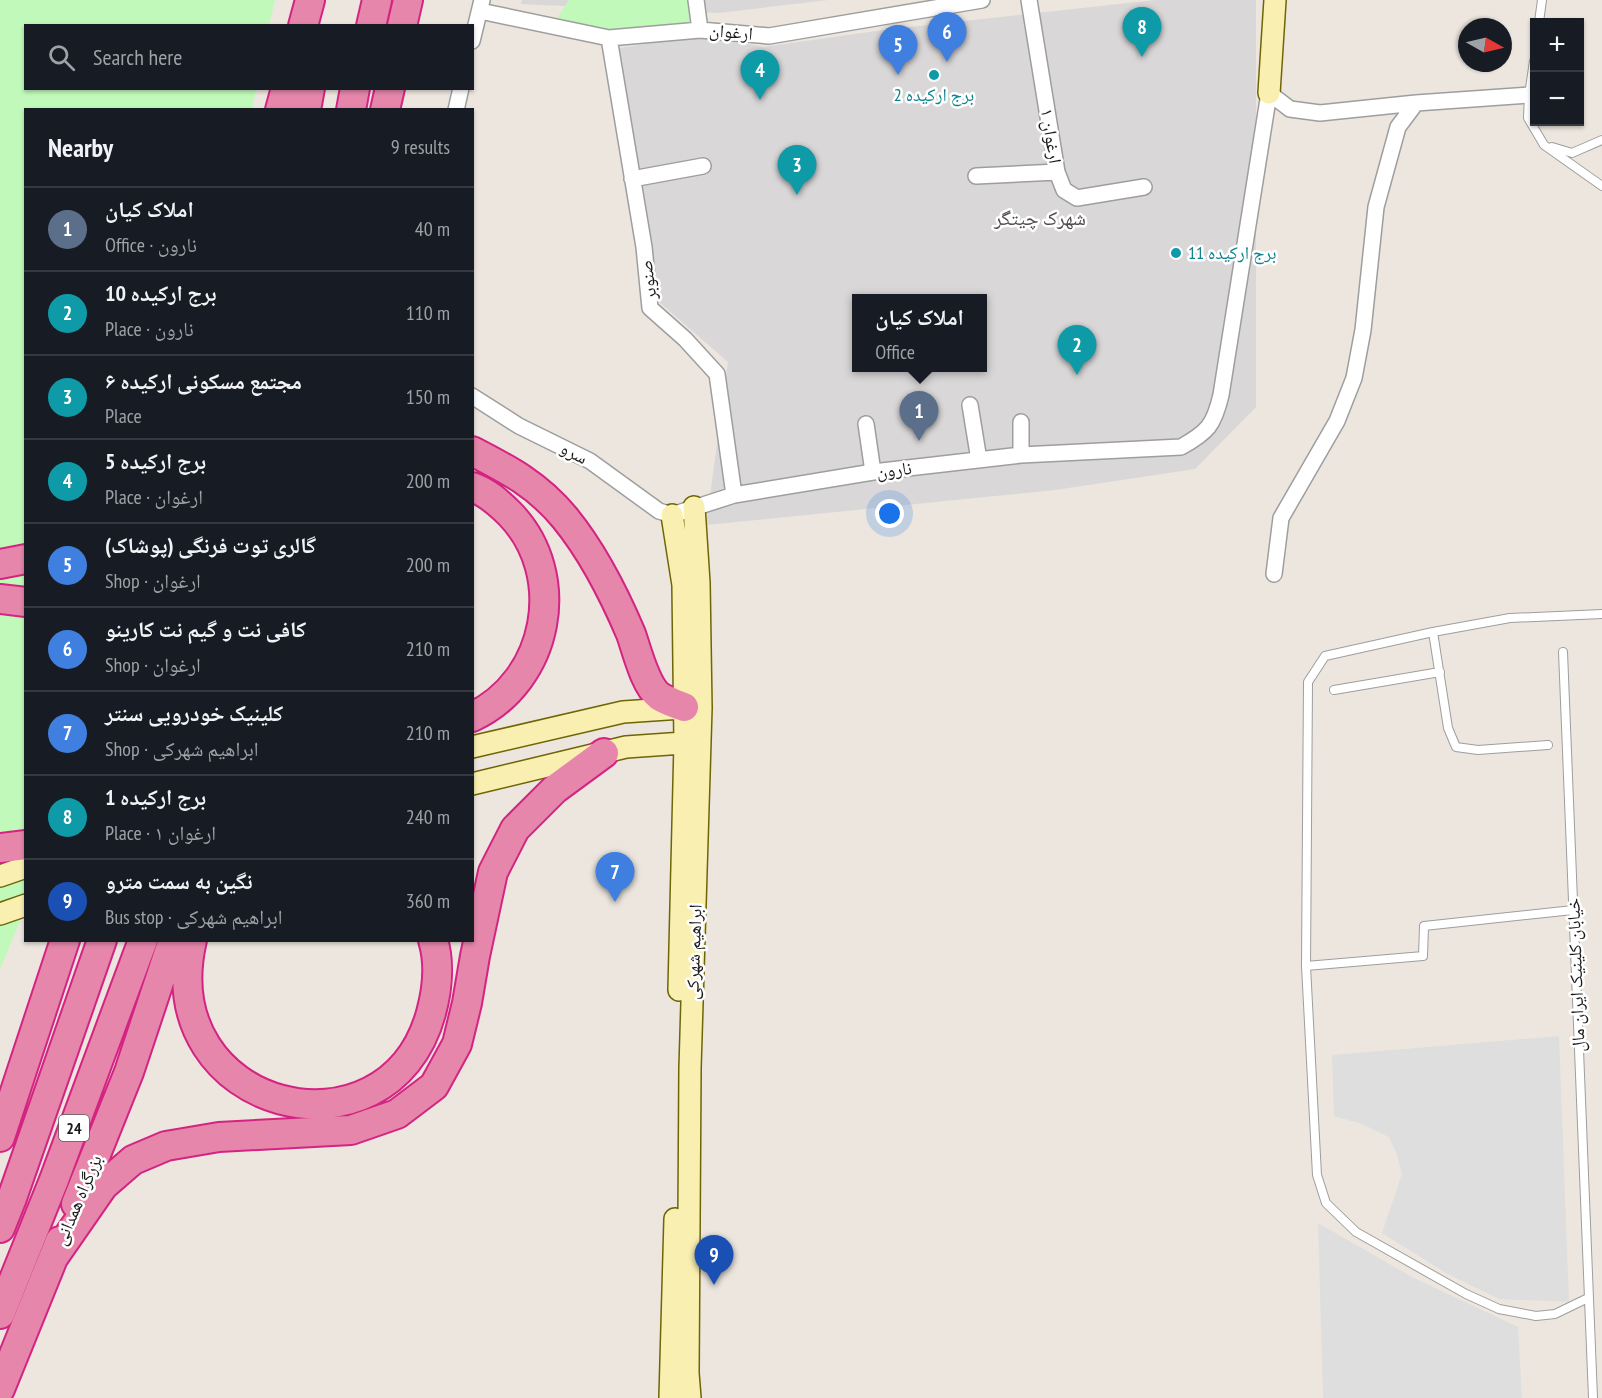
<!DOCTYPE html>
<html lang="en">
<head>
<meta charset="utf-8">
<style>
	body { margin:0; font-family:"PT Sans Narrow","Noto Naskh Arabic",sans-serif; background:#242831; color:#f1f3f6 }
	.controls { position:absolute; right:18px; top:18px; display:grid; overflow:hidden; border-radius:0px; box-shadow:0 2px 4px #0004 }
	.controls button { width:54px; height:54px; display:grid; place-items:center; padding:0; border:0; border-bottom:2px solid #363941; background:#171b24; color:#f1f3f6; font:30px sans-serif }
	.compass { position:absolute; left:1458px; top:18px; width:54px; height:54px; border-radius:50%; background:#171b24; box-shadow:0 2px 4px #0004; rotate:98deg }
	.you { position:absolute; left:890px; top:514px; width:21px; height:21px; margin:-15px; border:4px solid #fff; border-radius:50%; background:#1a73e8; box-shadow:0 0 0 9px #1a73e833 }
	.badge { display:grid; place-items:center; width:39px; height:39px; border-radius:50%; background:#2563eb; color:#fff; font-size:20px; font-weight:700 }
	.pin { position:absolute; translate:-50% -50px; filter:drop-shadow(0 2px 3px #0008) }
	.pin::after { content:''; position:absolute; top:32px; width:21px; height:18px; background:inherit; clip-path:polygon(0 0,100% 0,50% 100%) }
	.popup { position:absolute; left:852px; top:294px; width:135px; height:78px; box-sizing:border-box; display:grid; place-content:center; border-radius:0px; background:#171b24; filter:drop-shadow(0 2px 4px #0005); font-size:20px; white-space:nowrap; color:#9ea1a6 }
	.popup b { font-size:22px; color:#f1f3f6 }
	.popup::after { content:''; position:absolute; left:50%; top:100%; margin-left:-12px; border:12px solid transparent; border-top-color:#171b24 }
	.list { margin:0; padding:0; list-style:none }
	h2 { display:flex; justify-content:space-between; align-items:center; height:78px; margin:0; padding:0 24px; font-size:26px }
	h2 small { font-size:20px; font-weight:400; color:#9ea1a6 }
	.list li { display:grid; grid-template-columns:39px 1fr auto; gap:18px; align-items:center; box-sizing:border-box; height:84px; padding:0 24px; border-top:2px solid #363941 }
	.list b { display:block; font-size:22px; white-space:nowrap }
	.list p { margin:0; font-size:20px; white-space:nowrap; color:#9ea1a6 }
	.list em { font-size:20px; font-style:normal; color:#9ea1a6 }
	.icon { flex:none; width:33px; height:33px; fill:none; stroke:currentColor; stroke-width:2; stroke-linecap:round; stroke-linejoin:round }
	.map { position:relative; flex:none; width:1602px; height:1398px; overflow:hidden }
	.search { position:absolute; background:#171b24; box-shadow:0 2px 4px #0004; left:24px; top:24px; width:450px; height:66px; display:flex; align-items:center; gap:15px; box-sizing:border-box; padding:0 21px; border-radius:0px; color:#9ea1a6; font-size:22px }
	.panel { position:absolute; background:#171b24; box-shadow:0 2px 4px #0004; left:24px; top:108px; width:450px; height:834px; border-radius:0px }
	.map>svg:first-child { display:block }
</style>
</head>
<body>
<div class="map">
<svg width="1602" height="1398" viewBox="0 0 1602 1398">
	<rect width="100%" height="100%" fill="#ece6df"/>
	<!-- residential -->
	<path fill="#d9d7d8" fill-rule="evenodd" d="M522,0H828L719,13L521,4Z
		M1155,0H1256V407L1195,469L1055,490L706,525L728,362L658,301L619,48L705,35L763,47L883,30ZM856,298H982V368H856Z"/>
	<!-- park -->
	<path fill="#c1f9ba" d="M0,0H275L269,25L26,26V88L256,89L252,109L26,110V907L0,969Z
		M569,0H688L692,25L609,31L557,18Z"/>
	<!-- parking -->
	<path fill="#dedede" d="M1559,1036L1569,1302L1499,1299L1446,1273L1382,1233L1402,1174L1397,1155L1389,1137L1362,1124L1334,1116L1332,1055Z
		M1318,1223L1414,1278L1518,1327L1522,1398H1323Z"/>
	<g fill="none" stroke-linecap="round" stroke-linejoin="round">
		<defs>
			<path id="lane" d="M1539,22L1542,0
				M1534,61L1529,95L1528,118L1544,145L1602,186
				M1552,147L1572,153L1602,140
				M1433,632L1448,728L1456,747L1478,750L1548,745
				M1563,652L1593,1398
				M1334,690L1440,672
				M1306,966L1423,956L1424,926L1573,910
				M1588,1298L1555,1314L1536,1316L1499,1309L1466,1294L1356,1232L1326,1203L1317,1175L1306,966L1308,682L1325,656L1433,632L1510,618L1602,614"/>
			<path id="street" d="M696,0L700,30
				M1029,0L1057,172L1064,190L1077,198L1144,187
				M480,11L609,38L700,30L769,36L982,0
				M609,38L644,247L650,308L685,339L717,374L734,495
				M472,41L482,0
				M456,110L461,88
				M976,176L1057,172
				M632,179L703,166
				M472,396L519,426L590,461L659,511L672,515L734,495L873,472L1021,455V422
				M970,405L979,460
				M866,424L873,472
				M1021,455L1181,447C1208,432 1214,425 1221,395L1269,93L1290,109L1320,113L1416,103L1529,95
				M1274,574L1281,518L1337,421L1354,378L1363,330L1376,207L1398,127L1416,103"/>
			<path id="secondary" d="M1269,93L1275,0
				M672,515L683,585L685,743L679,990
				M472,747L623,712L682,708
				M472,784L626,747L698,742
				M0,876L26,867
				M0,914L26,905
				M670,1398L675,1219
				M690,1398L688,1373L690,1068L701,708L699,583L694,507"/>
			<path id="highway" d="M303,26L310,0
				M371,26L377,0
				M402,26L408,0
				M280,110L286,88
				M306,110L310,88
				M351,110L355,88
				M385,110L390,88
				M472,451C509,470 538,485 565,518C592,551 614,594 631,634C637,651 645,685 659,696C666,701 677,704 684,707
				M472,487C487,492 499,503 510,514C569,575 549,681 472,717
				M0,564L26,559
				M0,599L26,602
				M0,848L26,845
				M192,940C152,1112 388,1169 431,1013C437,991 440,963 433,940
				M0,1137L65,940
				M76,1204L129,1072L173,940
				M0,1228L12,1198L102,940
				M53,1258L103,1186L133,1160L166,1146L219,1137L351,1130L397,1114L434,1086L457,1044L467,1003L475,956L493,872L515,829L555,789L604,753
				M0,1314L54,1180L143,940
				M0,1389L60,1241"/>
		</defs>
		<!-- lane casing -->
		<use href="#lane" stroke="#9e9e9e" stroke-width="10"/>
		<!-- street casing -->
		<use href="#street" stroke="#9e9e9e" stroke-width="18"/>
		<!-- secondary casing -->
		<use href="#secondary" stroke="#6e6505" stroke-width="24"/>
		<!-- highway casing -->
		<use href="#highway" stroke="#d42382" stroke-width="32"/>
		<!-- lane -->
		<use href="#lane" stroke="#fff" stroke-width="8"/>
		<!-- street -->
		<use href="#street" stroke="#fff" stroke-width="15"/>
		<!-- secondary -->
		<use href="#secondary" stroke="#f9efb1" stroke-width="21"/>
		<!-- highway -->
		<use href="#highway" stroke="#e586aa" stroke-width="28"/>
	</g>
	<!-- markers -->
	<g fill="#0f9aa8" stroke="#fff" stroke-width="2">
		<circle cx="934" cy="75" r="6"/>
		<circle cx="1176" cy="253" r="6"/>
	</g>
	<g text-anchor="middle" stroke-width="5" stroke-linejoin="round" paint-order="stroke">
		<!-- shield labels -->
		<rect fill="#fff" stroke="#5f5f5f" stroke-width="1.5" x="59" y="1115" width="30" height="26" rx="4.5"/>
		<g font-size="16" font-weight="bold" fill="#1a1a1a">
			<text x="74" y="1134">24</text>
		</g>
		<!-- street labels -->
		<g font-size="18" fill="#1a1a1a" stroke="#fff">
			<text transform="translate(731 32) rotate(5)" y="6">ارغوان</text>
			<text transform="translate(1051 136) rotate(81)" y="6">ارغوان ۱</text>
			<text transform="translate(648 280) rotate(-97)" y="6">صنوبر</text>
			<text transform="translate(574 453) rotate(27)" y="6">سرو</text>
			<text transform="translate(894 470) rotate(-7)" y="6">نارون</text>
			<text transform="translate(694 952) rotate(-88)" y="6">ابراهیم شهرکی</text>
			<text transform="translate(1576 975) rotate(-92)" y="6">خیابان کلینیک ایران مال</text>
			<text transform="translate(78 1200) rotate(-67)" y="6">بزرگراه همدانی</text>
		</g>
		<!-- culture labels -->
		<g font-size="18" fill="#0d838f" stroke="#fff">
			<text x="934" y="101">برج ارکیده 2</text>
			<text x="1188" y="259" text-anchor="start">برج ارکیده 11</text>
		</g>
		<!-- neighbourhood labels -->
		<g font-size="20" fill="#4d4d4d" stroke="#fff">
			<text x="1040" y="225">شهرک چیتگر</text>
		</g>
	</g>
</svg>
<div class="controls">
<button>+</button>
<button>−</button>
</div>
<svg class="compass" viewBox="-18 -18 36 36"><path d="M0-13l5 13h-10z" fill="#e53935"/><path d="M0 13l5-13h-10z" fill="#9ea1a6"/></svg>
<div class="you"></div>
<div class="pin badge" style="left:919px;top:441px;background:#5c6f8a">1</div>
<div class="popup"><b>املاک کیان</b>Office</div>
<div class="pin badge" style="left:1077px;top:375px;background:#0f9aa8">2</div>
<div class="pin badge" style="left:797px;top:195px;background:#0f9aa8">3</div>
<div class="pin badge" style="left:760px;top:100px;background:#0f9aa8">4</div>
<div class="pin badge" style="left:898px;top:75px;background:#3f7fe0">5</div>
<div class="pin badge" style="left:947px;top:62px;background:#3f7fe0">6</div>
<div class="pin badge" style="left:615px;top:902px;background:#3f7fe0">7</div>
<div class="pin badge" style="left:1142px;top:57px;background:#0f9aa8">8</div>
<div class="pin badge" style="left:714px;top:1285px;background:#1a4fb4">9</div>
<div class="search"><svg class="icon" aria-label="search" viewBox="0 0 24 24"><circle cx="10" cy="10" r="6"/><path d="M15 15l6 6"/></svg>Search here</div>
<section class="panel">
<h2>Nearby<small>9 results</small></h2>
<ul class="list">
<li><span class="badge" style="background:#5c6f8a">1</span><div><b>املاک کیان</b><p>Office · نارون</p></div><em>40 m</em></li>
<li><span class="badge" style="background:#0f9aa8">2</span><div><b>برج ارکیده 10</b><p>Place · نارون</p></div><em>110 m</em></li>
<li><span class="badge" style="background:#0f9aa8">3</span><div><b>مجتمع مسکونی ارکیده ۶</b><p>Place</p></div><em>150 m</em></li>
<li><span class="badge" style="background:#0f9aa8">4</span><div><b>برج ارکیده 5</b><p>Place · ارغوان</p></div><em>200 m</em></li>
<li><span class="badge" style="background:#3f7fe0">5</span><div><b>گالری توت فرنگی (پوشاک)</b><p>Shop · ارغوان</p></div><em>200 m</em></li>
<li><span class="badge" style="background:#3f7fe0">6</span><div><b>کافی نت و گیم نت کارینو</b><p>Shop · ارغوان</p></div><em>210 m</em></li>
<li><span class="badge" style="background:#3f7fe0">7</span><div><b>کلینیک خودرویی سنتر</b><p>Shop · ابراهیم شهرکی</p></div><em>210 m</em></li>
<li><span class="badge" style="background:#0f9aa8">8</span><div><b>برج ارکیده 1</b><p>Place · ارغوان ۱</p></div><em>240 m</em></li>
<li><span class="badge" style="background:#1a4fb4">9</span><div><b>نگین به سمت مترو</b><p>Bus stop · ابراهیم شهرکی</p></div><em>360 m</em></li>
</ul>
</section>
</div>
</body>
</html>
